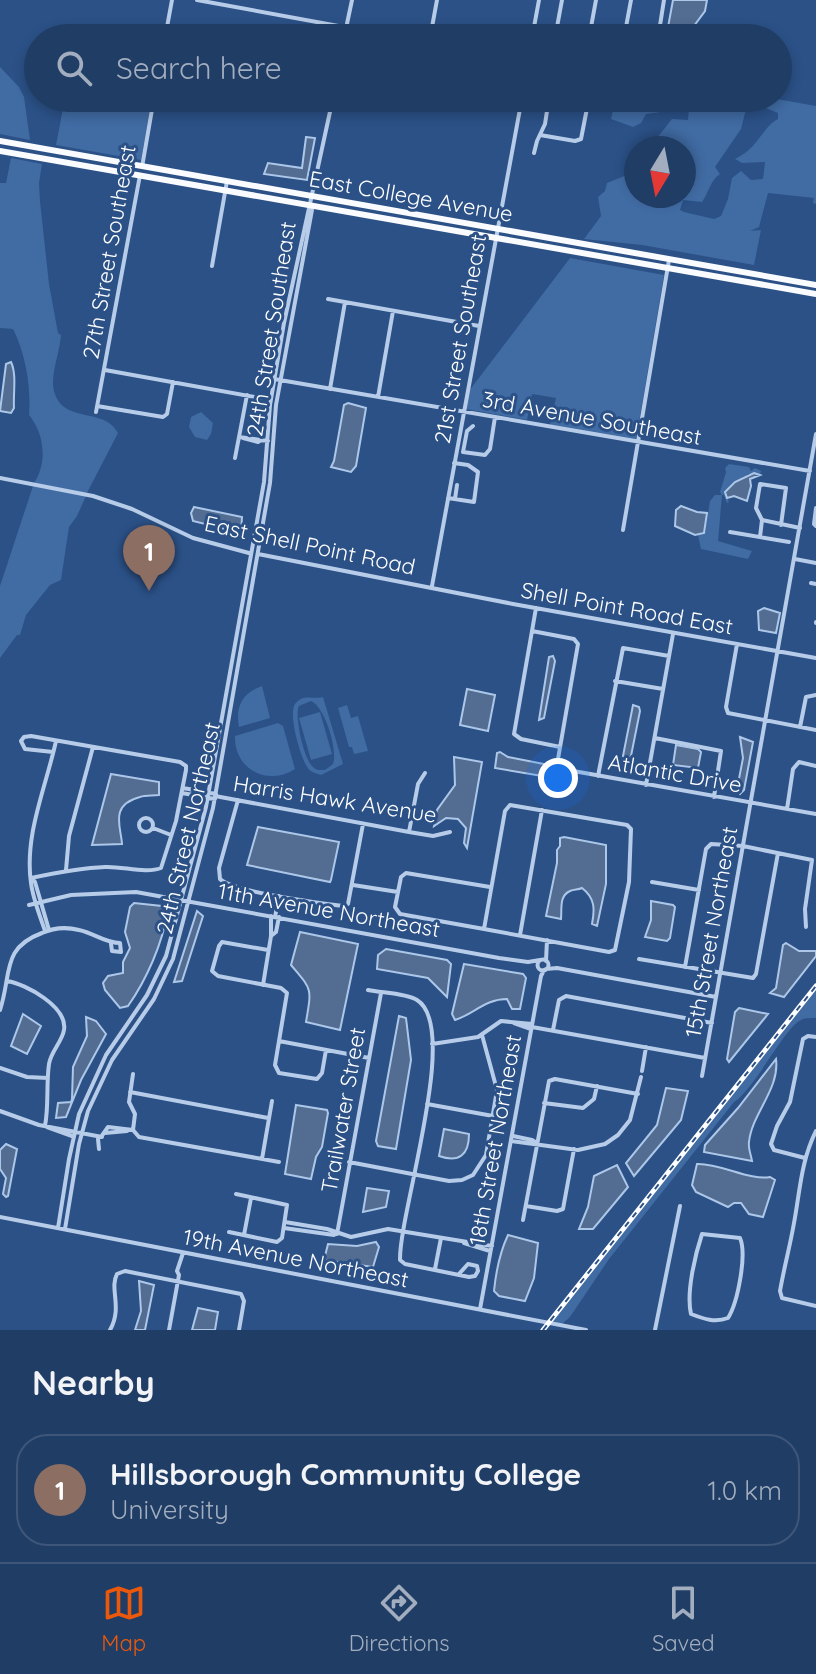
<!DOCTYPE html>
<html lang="en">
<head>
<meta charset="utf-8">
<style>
	body { margin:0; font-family:Quicksand,sans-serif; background:#28446b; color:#f1f3f6 }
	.compass { position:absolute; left:624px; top:136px; width:72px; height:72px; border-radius:50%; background:#203d65; box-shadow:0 4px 12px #0003; rotate:190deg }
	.you { position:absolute; left:558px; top:778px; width:28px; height:28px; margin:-20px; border:6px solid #fff; border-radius:50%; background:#1a73e8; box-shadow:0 0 0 12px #1a73e833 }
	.badge { display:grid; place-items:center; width:52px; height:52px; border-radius:50%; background:#ea580c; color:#fff; font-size:26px; font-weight:700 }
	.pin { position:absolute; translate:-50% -66px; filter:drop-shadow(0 2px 4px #0008) }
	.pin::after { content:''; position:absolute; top:42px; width:28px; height:24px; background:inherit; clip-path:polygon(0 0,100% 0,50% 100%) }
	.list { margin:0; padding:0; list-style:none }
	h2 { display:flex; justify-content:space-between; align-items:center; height:104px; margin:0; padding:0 32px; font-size:34px }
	h2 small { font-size:26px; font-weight:400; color:#a2aebf }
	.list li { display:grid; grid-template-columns:52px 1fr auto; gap:24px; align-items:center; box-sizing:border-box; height:112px; margin:0 16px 16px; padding:0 16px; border:2px solid #3d5679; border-radius:32px }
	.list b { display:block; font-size:30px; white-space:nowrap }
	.list p { margin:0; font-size:26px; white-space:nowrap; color:#a2aebf }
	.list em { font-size:26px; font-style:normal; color:#a2aebf }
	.icon { flex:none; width:44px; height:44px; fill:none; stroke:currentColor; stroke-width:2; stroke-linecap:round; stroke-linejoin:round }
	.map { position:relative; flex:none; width:816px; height:1330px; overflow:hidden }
	.search { position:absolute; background:#203d65; box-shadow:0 4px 12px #0003; left:24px; right:24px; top:24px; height:88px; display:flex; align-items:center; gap:20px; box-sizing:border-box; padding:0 28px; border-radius:44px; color:#a2aebf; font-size:30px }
	.sheet { height:232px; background:#203d65 }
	nav { display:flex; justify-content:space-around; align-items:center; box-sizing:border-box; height:112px; border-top:2px solid #3d5679; background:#203d65; font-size:22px; color:#a2aebf }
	nav a { display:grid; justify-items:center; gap:4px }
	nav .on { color:#ea580c }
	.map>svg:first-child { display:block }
</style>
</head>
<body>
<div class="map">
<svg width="816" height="1330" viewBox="0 0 816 1330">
	<rect width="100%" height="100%" fill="#2b5187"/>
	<!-- green -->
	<path fill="#406ba3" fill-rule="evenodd" d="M0,67L19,87L24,97L30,140L0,134Z
		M65,98H152L141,160L56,145Z
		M616,98L623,102L657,107L658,103L646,98H666L661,112L646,114L641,123L633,127L611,119Z
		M690,98H771L816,106V204L813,203L814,198L768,193L759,227L750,231L761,230L754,265L642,245L584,239L601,216L598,197L605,191L607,183L632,173L636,166V196H684V148H649L672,119L688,120ZM748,101L778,113V119C762,127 759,148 735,159L742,163L765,162L763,179L751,180L741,171L732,178L728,199L721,216L714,219L684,212L680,210L683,200L702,202C709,192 710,181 720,174L715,167L741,129Z
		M11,158L42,164L39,183L40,201L49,284L58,333L61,335C60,352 50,375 54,391C63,425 104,406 118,433L87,493L34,483C48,462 44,433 29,415C31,387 26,355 13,329L0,328V183H6Z
		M570,258L664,275L636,440L550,425L556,398L532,394L527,420L466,409L469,391Z
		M201,412L213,423L211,434L207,440L195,437L189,427L191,417Z
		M729,464L749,467L751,471L755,468L761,471L760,475L748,474L727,497L729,502L727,503L724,495H722L718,541L752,551L748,559L701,549L698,535L705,532L710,501L715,495H722L720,492L726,472L725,468Z
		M33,486L86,496L77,516L69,527L61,580L50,585L26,615L20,635H17L0,658V586Z
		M262,686L270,718L239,727C235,707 242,693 262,686Z
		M323,697L343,764L321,775C315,773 309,772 306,765C300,755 288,714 295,704C303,693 314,700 323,697ZM311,701C325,707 338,750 333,764L325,770C319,770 317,771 312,766C304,758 294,716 299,706Z
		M347,705L351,718L358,716L368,751L354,754L352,747H349L338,708Z
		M320,712L332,754L311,760L299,718Z
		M278,723L283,726L295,769C267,787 234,769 235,736Z
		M816,987V1018C815,1018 804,1018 803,1019C785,1025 756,1088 734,1102L609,1259L570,1317L562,1324L551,1321Z"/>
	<!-- water -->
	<path fill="#526c92" stroke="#acc7e8" stroke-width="2" d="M673,0H707L705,11L685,38H666Z
		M306,137L315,138L307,180L264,174L268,163L302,168Z
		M11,362C17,375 13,393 14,408L11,413L0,411L6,364Z
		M348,403L366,408L356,466L351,472L331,467L334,461L344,405Z
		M754,473L760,475L750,479L751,486L747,501L734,496L727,498L725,492L735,482Z
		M681,506L697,512L707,513L704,533L695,535L675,526L676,510Z
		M194,507L242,517L241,533L193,521L191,513Z
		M764,608L780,613L776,633L759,630L758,611Z
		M553,656L555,661L544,718L539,720L549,657Z
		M467,689L495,695L488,731L460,725Z
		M633,705L639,707L640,711L631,756L627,759L623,756Z
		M740,737L753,742L744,790L740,794L737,789L743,758Z
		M676,745L698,749L701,752L698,768L673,765Z
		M500,752L508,757L549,765L556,774L566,778V780L495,768L497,753Z
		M454,757L482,762L467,848L464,843L466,828L458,819L446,818L434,826L437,810L455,785Z
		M111,774L159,782V795C153,796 146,795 140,797C109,805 121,827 122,844L92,845Z
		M258,827L339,842L331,880L330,882L247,865Z
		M564,837L606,845V884L597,926L592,924C595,909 595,898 582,888C578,890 574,889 570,891C559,896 562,908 561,919L546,916L557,863V850L560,846V838Z
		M651,901L673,905L675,907L670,938L667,941L645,937L651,920Z
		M134,903L162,906L168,911C162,944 147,979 128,1006L120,1008L105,990L103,983L108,976L123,973V962L130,948L125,932L130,907Z
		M197,911L203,916L182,981L174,982Z
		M300,932L358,944L340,1030L306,1022C312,987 312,990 291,965Z
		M786,943L799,951H816V956L784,997L770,993L776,988L783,945Z
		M386,949L447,960L451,964L447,997L428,978L377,969L378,955Z
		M464,964L523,974L526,978L520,1009H512L507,999C485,999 474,1014 455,1020L452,1014Z
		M739,1008L768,1014L729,1062L727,1059L735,1012Z
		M23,1014L41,1026L27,1054L11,1046Z
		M399,1016L406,1018L411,1060L396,1149L378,1146L376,1141Z
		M86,1017L96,1021L106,1034L81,1080L66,1117L56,1118L58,1103L71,1102L72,1099L73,1067L87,1036Z
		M776,1059C780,1089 752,1113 749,1142C748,1148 751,1155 752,1161L704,1152L705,1145L738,1108Z
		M666,1088L688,1091L681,1120L634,1176L626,1163L657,1125Z
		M296,1105L327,1110L328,1113L322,1147L316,1157L311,1179L285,1174Z
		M444,1129L469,1134C469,1155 459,1163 439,1156Z
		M6,1144L17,1149L8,1196L6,1197L3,1194L6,1178L0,1169V1150Z
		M697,1164C720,1163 750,1181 770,1177L775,1180L763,1217L749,1214L741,1203H734L728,1207L696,1192L692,1185Z
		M617,1165L628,1187L593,1229H579L588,1207L594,1176Z
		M367,1188L389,1191L386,1207L363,1212Z
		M508,1235L538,1243L534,1278L525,1301L499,1296L494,1291C496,1271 500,1252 508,1235Z
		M376,1242L379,1247L373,1267L324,1260L328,1244L357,1246Z
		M139,1281L154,1285L145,1330H135L141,1311Z
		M198,1308L218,1312L215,1330H192Z"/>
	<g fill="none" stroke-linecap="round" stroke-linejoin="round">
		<!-- minor -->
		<path stroke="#b7cce8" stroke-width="4" d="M197,0L404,38
			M165,38L172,0
			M344,38L352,0
			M430,38L437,0
			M532,38L539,0
			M555,38L562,0
			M589,38L596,0
			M624,38L631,0
			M658,38L664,0
			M602,98L606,99
			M540,135L575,141L581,139L589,98
			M534,153L537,141L545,124L549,98
			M142,167L154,98
			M212,266L227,181
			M328,299L479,326
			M105,370L260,398
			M274,379L810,471
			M330,389L345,302
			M378,397L393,311
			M97,406L163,417L167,414L173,382
			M96,412L140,175
			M473,426L467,431L463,452L485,455L490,449L495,417
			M239,437L268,441
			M243,438L258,442L261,440
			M235,458L247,395
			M0,478L93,496L132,509L193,538L249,553
			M448,498L474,502L478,472L468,465L454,463
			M455,499L457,485
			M816,508L814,524L816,526
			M781,525L786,488L760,484L756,508L762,520L800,528
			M623,530L669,260
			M730,532L789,542
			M760,537L762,520
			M258,554L513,604L816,658
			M795,559L816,563
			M811,583L816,584
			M432,586L522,98
			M536,608L514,734L521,739L560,747
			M816,622V623
			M532,631L574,639L578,644L558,759V764L562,769L816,814
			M737,644L726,707L728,713L816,730
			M615,681L663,689
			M800,727L806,697L816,695
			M655,738L721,751L714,797
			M598,776L623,648L669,656
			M646,785L673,634
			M183,788L216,794
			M182,793L215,799
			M215,796L409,832L433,836L450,832
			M238,800L219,868L220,879C233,892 320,903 343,906L348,904L363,824
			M510,805L627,825L631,829L629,882L615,950L609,952L484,929L505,811Z
			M787,809L793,769L799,762L816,766
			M139 825a7 7 0 1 1 14 0a7 7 0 1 1-14 0Z
			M153,828L171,835
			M409,832L418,784L425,773
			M66,870L69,836L93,747
			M31,878C55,873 80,868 105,867C122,866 146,874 161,868L176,821L186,770V766L180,762L31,736L24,737L21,741L25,749L53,752
			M31,878L35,882L49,930
			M652,882L699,890
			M353,885L398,892
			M29,905L71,895L136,892L499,958L528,962L540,960
			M275,917L279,896
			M484,929L400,914L395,907L401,877L406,873L490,887
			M45,931C40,916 33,899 31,883C24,835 46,787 56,741
			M520,935L542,810
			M271,936L276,932L279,917
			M268,950L222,942L219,946L212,971L218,976L281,988L287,993L275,1065L279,1073L317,1079L322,1073L326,1050
			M639,959L753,978L756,974L778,853
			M537.5 965a5.5 5.5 0 1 1 11 0a5.5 5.5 0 1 1-11 0Z
			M546,961L547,940
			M685,967L706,849L711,844L743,846L812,860L805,909L806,927
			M546,969L557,968L716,997
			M7,981C26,984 68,1007 64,1030C62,1042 51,1051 49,1064C46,1085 49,1105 45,1126
			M263,985L271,936V916
			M368,990C382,993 405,993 417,1000C461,1027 399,1212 400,1260L405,1264L469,1277L475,1276L478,1271L477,1266L468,1264L459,1274
			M0,1010C12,974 1,948 42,933C53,928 67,927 79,930C94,933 105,943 120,943L121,952L112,951L111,944
			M514,1023L531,1029
			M532,1027L705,1058
			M553,1030L559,1000L566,996L712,1023
			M279,1041L369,1058
			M432,1044L478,1037L501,1021L532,1024
			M0,1068L27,1077L48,1078
			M642,1071L646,1047
			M133,1074L129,1102L135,1114L133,1130L139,1137L279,1162
			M702,1076L816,434
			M130,1092L268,1118
			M544,1103L583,1108L594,1099L597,1086
			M427,1104L493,1116
			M0,1111L39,1125L102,1137
			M47,1127L72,1136
			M816,1131C801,1161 800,1191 794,1223C790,1246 784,1268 780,1291L782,1298L816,1306
			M105,1133L127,1131
			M513,1136L532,1140L537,1143
			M101,1137L108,1127L133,1130
			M98,1139L99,1149
			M511,1141L578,1150L605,1144L618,1135L630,1120L641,1077
			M805,1158L774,1150L771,1144L777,1126L790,1102L803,1039L808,1036L816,1037
			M262,1159L272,1101
			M349,1162L449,1181L462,1180L473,1175L486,1155L497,1090L482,1035
			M526,1206L557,1211L563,1209L574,1149
			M0,1217L586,1330
			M523,1220L549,1081L555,1079L638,1094
			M285,1222L327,1229L351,1237L388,1229L492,1246
			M58,1228L69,1159L79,1114L106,1055L147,995L166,956L206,807L264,482L270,405L284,323L333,98
			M284,1228L334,1235
			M65,1229L79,1144L88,1111L112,1060L154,999L173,959L213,808L270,483L276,405L312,210L310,205
			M229,1232L277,1242L282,1238L287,1205L236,1194
			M337,1234L381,993
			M702,1234L740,1238C747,1254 738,1302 728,1318C715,1323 704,1319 691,1314C686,1293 695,1255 702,1234Z
			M244,1235L251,1198
			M464,1243L490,1251
			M435,1269L441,1238
			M480,1309L541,976L544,970
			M110,1330C123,1307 109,1289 117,1274L125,1271L241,1294L244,1301L239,1330
			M169,1330L179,1275L177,1271L183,1253
			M655,1330L680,1206"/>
		<!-- major -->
		<path stroke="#f9fbfe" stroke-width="6" d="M0,141L816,285
			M0,151L816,294"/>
		<defs>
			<path id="rail" d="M543,1330L816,986"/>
		</defs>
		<!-- rail casing -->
		<use href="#rail" stroke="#fff" stroke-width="5"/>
		<!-- rail -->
		<use href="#rail" stroke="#2b5187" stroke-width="2" stroke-dasharray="6" stroke-linecap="butt"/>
	</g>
	<g text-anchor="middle" stroke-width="6" stroke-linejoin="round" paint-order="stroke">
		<!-- street labels -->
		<g font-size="22" fill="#fff" stroke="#2b5187">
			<text transform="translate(411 196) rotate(10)" y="8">East College Avenue</text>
			<text transform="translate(109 252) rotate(-80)" y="8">27th Street Southeast</text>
			<text transform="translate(271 329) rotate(-81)" y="8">24th Street Southeast</text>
			<text transform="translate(460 339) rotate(-80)" y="8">21st Street Southeast</text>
			<text transform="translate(592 418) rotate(10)" y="8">3rd Avenue Southeast</text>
			<text transform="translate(310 545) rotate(12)" y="8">East Shell Point Road</text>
			<text transform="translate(627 608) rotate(10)" y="8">Shell Point Road East</text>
			<text transform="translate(675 773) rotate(10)" y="8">Atlantic Drive</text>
			<text transform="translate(335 799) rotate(9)" y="8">Harris Hawk Avenue</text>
			<text transform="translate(188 828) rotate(-77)" y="8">24th Street Northeast</text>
			<text transform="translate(329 910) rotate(10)" y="8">11th Avenue Northeast</text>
			<text transform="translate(711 932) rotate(-80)" y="8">15th Street Northeast</text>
			<text transform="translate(343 1110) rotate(-80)" y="8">Trailwater Street</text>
			<text transform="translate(495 1140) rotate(-80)" y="8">18th Street Northeast</text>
			<text transform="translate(296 1258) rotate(11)" y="8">19th Avenue Northeast</text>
		</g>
	</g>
</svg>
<svg class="compass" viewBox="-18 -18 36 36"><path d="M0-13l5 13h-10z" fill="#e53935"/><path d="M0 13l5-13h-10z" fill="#a2aebf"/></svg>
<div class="you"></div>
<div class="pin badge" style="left:149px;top:591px;background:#8d6e63">1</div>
<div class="search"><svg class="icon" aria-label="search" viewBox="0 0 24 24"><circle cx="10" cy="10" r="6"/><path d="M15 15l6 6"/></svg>Search here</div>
</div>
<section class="sheet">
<h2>Nearby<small></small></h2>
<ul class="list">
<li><span class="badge" style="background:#8d6e63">1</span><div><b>Hillsborough Community College</b><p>University</p></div><em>1.0 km</em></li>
</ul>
</section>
<nav>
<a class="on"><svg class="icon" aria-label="map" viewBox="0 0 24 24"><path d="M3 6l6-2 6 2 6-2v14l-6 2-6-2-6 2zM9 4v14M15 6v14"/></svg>Map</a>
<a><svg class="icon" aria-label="directions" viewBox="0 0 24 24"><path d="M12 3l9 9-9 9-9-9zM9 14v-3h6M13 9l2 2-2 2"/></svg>Directions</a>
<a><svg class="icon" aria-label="saved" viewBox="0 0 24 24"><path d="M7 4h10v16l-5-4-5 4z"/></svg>Saved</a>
</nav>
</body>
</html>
